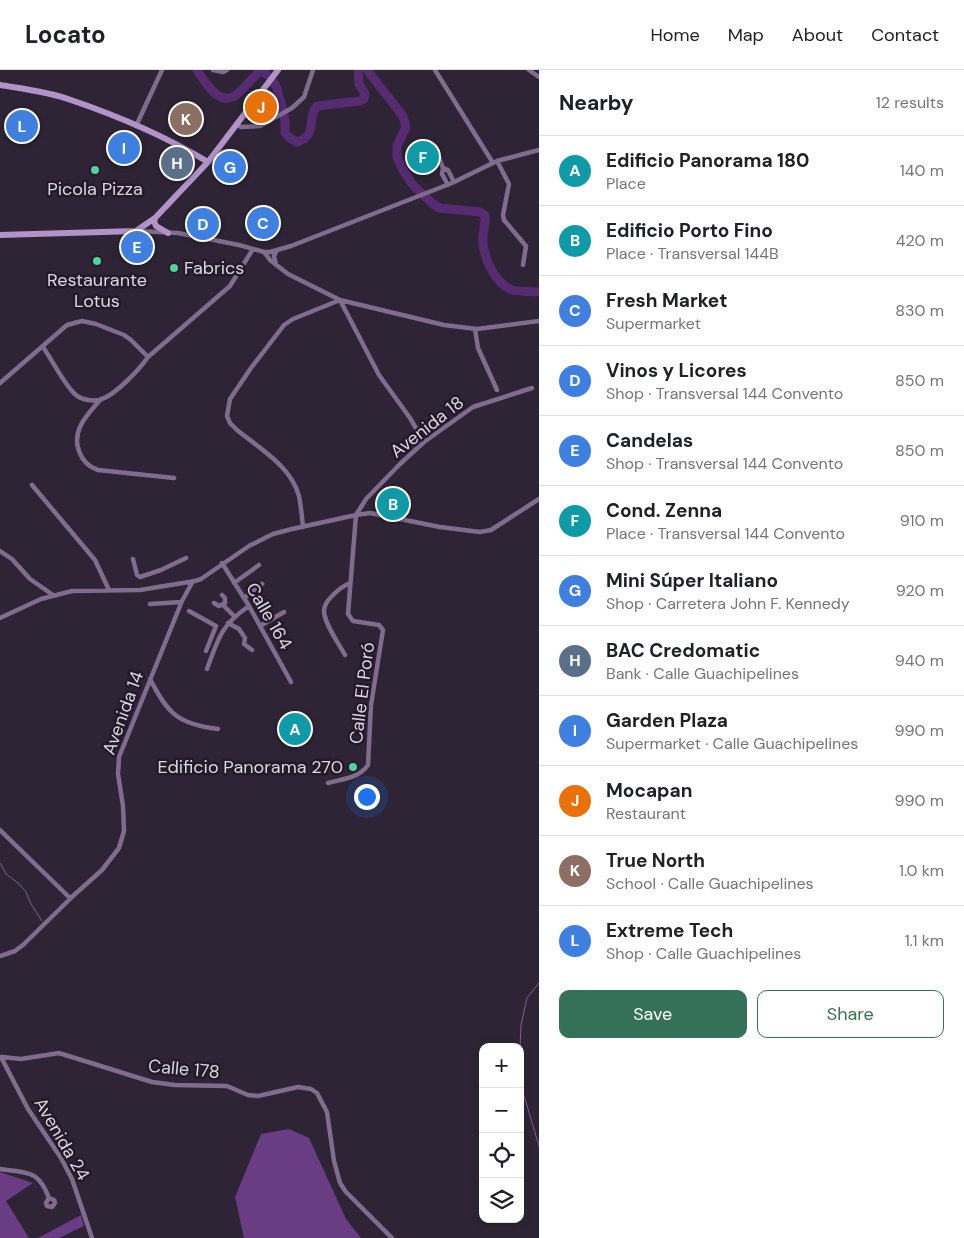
<!DOCTYPE html>
<html lang="en">
<head>
<meta charset="utf-8">
<style>
	body { margin:0; font-family:"DM Sans",sans-serif; background:#f2f2f2; color:#202124 }
	.controls { position:absolute; right:15px; bottom:15px; display:grid; overflow:hidden; border-radius:10px; box-shadow:0 2px 8px #0003 }
	.controls button { width:45px; height:45px; display:grid; place-items:center; padding:0; border:0; border-bottom:1px solid #e0e0e0; background:#fff; color:#202124; font:25px sans-serif }
	.you { position:absolute; left:366px; top:726px; width:18px; height:18px; margin:-12px; border:4px solid #fff; border-radius:50%; background:#1a73e8; box-shadow:0 0 0 8px #1a73e833 }
	.badge { display:grid; place-items:center; width:32px; height:32px; border-radius:50%; background:#357159; color:#fff; font-size:16px; font-weight:700 }
	.pin { position:absolute; translate:-50% -50%; border:2px solid #fff; box-shadow:0 1px 5px #0006 }
	.list { margin:0; padding:0; list-style:none }
	h2 { display:flex; justify-content:space-between; align-items:center; height:65px; margin:0; padding:0 20px; font-size:21px }
	h2 small { font-size:16px; font-weight:400; color:#757577 }
	.list li { display:grid; grid-template-columns:32px 1fr auto; gap:15px; align-items:center; box-sizing:border-box; height:70px; padding:0 20px; border-top:1px solid #e0e0e0 }
	.list b { display:block; font-size:19px; white-space:nowrap }
	.list p { margin:0; font-size:16px; white-space:nowrap; color:#757577 }
	.list em { font-size:16px; font-style:normal; color:#757577 }
	.actions { display:flex; gap:10px; padding:15px 20px }
	.actions a { flex:1; padding:11px 0; border:1px solid #357159; border-radius:10px; text-align:center; font-size:18px; color:#357159 }
	.actions .main { background:#357159; color:#fff }
	.icon { flex:none; width:28px; height:28px; fill:none; stroke:currentColor; stroke-width:2; stroke-linecap:round; stroke-linejoin:round }
	.map { position:relative; flex:none; width:539px; height:1168px; overflow:hidden }
	header { display:flex; align-items:center; gap:30px; box-sizing:border-box; height:70px; padding:0 25px; background:#fff; border-bottom:1px solid #e0e0e0 }
	header strong { font-size:24px }
	nav { display:flex; gap:28px; margin-inline-start:auto; font-size:18px }
	main { display:flex }
	aside { flex:1; background:#fff }
	.map>svg:first-child { display:block }
</style>
</head>
<body>
<header>
<strong>Locato</strong>
<nav><a>Home</a><a>Map</a><a>About</a><a>Contact</a></nav>
</header>
<main>
<div class="map">
<svg width="539" height="1168" viewBox="0 0 539 1168">
	<rect width="100%" height="100%" fill="#2e2435"/>
	<!-- forest -->
	<path fill="#693c84" d="M289,1059L309,1068L346,1149L361,1168H244L235,1127L261,1064Z
		M0,1102L33,1113L6,1131L29,1168H0Z
		M81,1145L84,1156L59,1168H38Z"/>
	<g fill="none" stroke-linecap="round" stroke-linejoin="round">
		<!-- stream -->
		<path stroke="#7f5e93" stroke-width="1" d="M0,793L6,804L19,814L26,822L31,834L42,851
			M520,977L521,955L527,928L539,913
			M520,1012L539,1076"/>
		<!-- river -->
		<path stroke="#572b72" stroke-width="9" d="M197,0C205,12 219,37 236,25C245,18 251,9 259,2L263,1L267,5
			M367,0L403,46L406,57L397,76V87L402,98L412,114L433,134L440,138L480,142L485,145C486,155 482,162 483,172C484,189 495,213 512,220C520,222 530,221 539,222
			M273,12C278,17 277,20 279,27C283,40 286,49 285,63L290,68L297,72C319,65 306,48 317,36L360,31L364,29L365,24L359,14L358,0"/>
		<!-- street -->
		<path stroke="#806d8e" stroke-width="4.5" d="M213,0L223,2L227,0
			M435,0L493,93
			M529,0L539,7
			M236,54L241,57L260,56L292,38L304,27L313,0
			M136,56L162,0
			M435,77L443,98
			M497,91L509,114L503,145L504,150L526,176L523,195
			M448,115L442,104L443,98L448,100L454,112
			M137,161L178,163L239,175L264,182H270L291,176L452,113L497,91L539,80
			M264,182L270,190L288,204L340,230L379,305L410,348L424,372
			M276,195L274,186L277,180
			M475,259L478,278L497,320
			M43,277C51,288 66,318 76,325C82,330 94,332 102,329C116,324 139,300 148,287
			M0,313L67,255L82,251L96,254L124,265L131,270L148,287L230,216L253,179
			M101,329C88,344 71,360 79,381C82,390 89,397 98,400L174,408
			M32,415L95,490L109,520
			M303,457C302,447 301,436 299,426C291,396 259,378 237,360L230,353L227,346L230,329L251,298L284,255L293,249L340,230L444,255L477,259L539,251
			M0,481L12,489L30,509L53,525
			M133,489L137,505L140,507L161,500L186,488
			M222,493L249,536L291,612
			M234,513L259,495
			M244,528L262,514
			M214,533L219,536L225,533V528L222,525
			M150,534L181,532
			M223,535L234,546
			M189,541L216,556L206,581
			M0,548L41,529L72,521L140,520L195,511L201,509L249,476L273,464L292,459L356,445L370,443L440,457L480,462L491,460L539,429
			M228,553L239,559L245,568L244,574L252,580
			M260,556L284,542
			M345,585C339,574 324,553 324,541C324,534 329,529 334,524C339,519 343,516 350,513
			M207,599C218,569 221,555 249,536
			M150,609C168,644 178,654 218,659
			M328,713C343,709 359,708 368,695L371,635L383,560L379,555L353,551L348,544L356,445L366,429L400,394L424,372L473,337L532,318
			M0,760L70,828
			M0,886L15,881L23,875L74,825L102,800L119,778L124,761L123,736L118,704L119,687L182,531L193,511
			M1,987L28,1039L61,1088L72,1109L92,1168
			M2,987L21,989L59,983L152,1012L175,1015L227,1016L248,1025L258,1026L298,1017L311,1019L317,1023L327,1042L334,1091L340,1113L346,1122L392,1168
			M0,1099C27,1103 38,1099 49,1128L54,1130L55,1133L52,1137L47,1136L46,1133L49,1128"/>
		<!-- secondary -->
		<path stroke="#b293c8" stroke-width="6" d="M0,15C24,19 49,22 71,30C118,46 165,66 208,92
			M155,148L154,151L156,156L168,163
			M0,165L136,161L155,148L208,92L278,0"/>
	</g>
	<!-- markers -->
	<g fill="#4fd399" stroke="#241a2b" stroke-width="2">
		<circle cx="95" cy="100" r="5"/>
		<circle cx="97" cy="191" r="5"/>
		<circle cx="174" cy="198" r="5"/>
		<circle cx="353" cy="697" r="5"/>
	</g>
	<g text-anchor="middle" stroke-width="5" stroke-linejoin="round" paint-order="stroke">
		<!-- poi labels -->
		<g font-size="18" fill="#dcd6e1" stroke="#241a2b">
			<text x="95" y="125">Picola Pizza</text>
			<text x="184" y="204" text-anchor="start">Fabrics</text>
			<text x="97" y="216">Restaurante<tspan x="97" dy="21">Lotus</tspan></text>
			<text x="343" y="703" text-anchor="end">Edificio Panorama 270</text>
		</g>
		<!-- street labels -->
		<g font-size="18" fill="#dcd6e1" stroke="#241a2b">
			<text transform="translate(427 357) rotate(-38)" y="6">Avenida 18</text>
			<text transform="translate(269 546) rotate(60)" y="6">Calle 164</text>
			<text transform="translate(362 623) rotate(-83)" y="6">Calle El Poró</text>
			<text transform="translate(123 643) rotate(-70)" y="6">Avenida 14</text>
			<text transform="translate(184 999) rotate(5)" y="6">Calle 178</text>
			<text transform="translate(62 1069) rotate(60)" y="6">Avenida 24</text>
		</g>
	</g>
</svg>
<div class="controls">
<button>+</button>
<button>−</button>
<button><svg class="icon" aria-label="locate" viewBox="0 0 24 24"><circle cx="12" cy="12" r="6"/><path d="M12 2v4M12 18v4M2 12h4M18 12h4"/></svg></button>
<button><svg class="icon" aria-label="layers" viewBox="0 0 24 24"><path d="M12 4l9 5-9 5-9-5zM3 14l9 5 9-5"/></svg></button>
</div>
<div class="you"></div>
<div class="pin badge" style="left:295px;top:659px;background:#0f9aa8">A</div>
<div class="pin badge" style="left:393px;top:434px;background:#0f9aa8">B</div>
<div class="pin badge" style="left:263px;top:153px;background:#3f7fe0">C</div>
<div class="pin badge" style="left:203px;top:154px;background:#3f7fe0">D</div>
<div class="pin badge" style="left:137px;top:177px;background:#3f7fe0">E</div>
<div class="pin badge" style="left:423px;top:87px;background:#0f9aa8">F</div>
<div class="pin badge" style="left:230px;top:97px;background:#3f7fe0">G</div>
<div class="pin badge" style="left:177px;top:93px;background:#5c6f8a">H</div>
<div class="pin badge" style="left:124px;top:78px;background:#3f7fe0">I</div>
<div class="pin badge" style="left:261px;top:37px;background:#e8710a">J</div>
<div class="pin badge" style="left:186px;top:49px;background:#8d6e63">K</div>
<div class="pin badge" style="left:22px;top:56px;background:#3f7fe0">L</div>
</div>
<aside>
<h2>Nearby<small>12 results</small></h2>
<ul class="list">
<li><span class="badge" style="background:#0f9aa8">A</span><div><b>Edificio Panorama 180</b><p>Place</p></div><em>140 m</em></li>
<li><span class="badge" style="background:#0f9aa8">B</span><div><b>Edificio Porto Fino</b><p>Place · Transversal 144B</p></div><em>420 m</em></li>
<li><span class="badge" style="background:#3f7fe0">C</span><div><b>Fresh Market</b><p>Supermarket</p></div><em>830 m</em></li>
<li><span class="badge" style="background:#3f7fe0">D</span><div><b>Vinos y Licores</b><p>Shop · Transversal 144 Convento</p></div><em>850 m</em></li>
<li><span class="badge" style="background:#3f7fe0">E</span><div><b>Candelas</b><p>Shop · Transversal 144 Convento</p></div><em>850 m</em></li>
<li><span class="badge" style="background:#0f9aa8">F</span><div><b>Cond. Zenna</b><p>Place · Transversal 144 Convento</p></div><em>910 m</em></li>
<li><span class="badge" style="background:#3f7fe0">G</span><div><b>Mini Súper Italiano</b><p>Shop · Carretera John F. Kennedy</p></div><em>920 m</em></li>
<li><span class="badge" style="background:#5c6f8a">H</span><div><b>BAC Credomatic</b><p>Bank · Calle Guachipelines</p></div><em>940 m</em></li>
<li><span class="badge" style="background:#3f7fe0">I</span><div><b>Garden Plaza</b><p>Supermarket · Calle Guachipelines</p></div><em>990 m</em></li>
<li><span class="badge" style="background:#e8710a">J</span><div><b>Mocapan</b><p>Restaurant</p></div><em>990 m</em></li>
<li><span class="badge" style="background:#8d6e63">K</span><div><b>True North</b><p>School · Calle Guachipelines</p></div><em>1.0 km</em></li>
<li><span class="badge" style="background:#3f7fe0">L</span><div><b>Extreme Tech</b><p>Shop · Calle Guachipelines</p></div><em>1.1 km</em></li>
</ul>
<div class="actions"><a class="main">Save</a><a>Share</a></div>
</aside>
</main>
</body>
</html>
